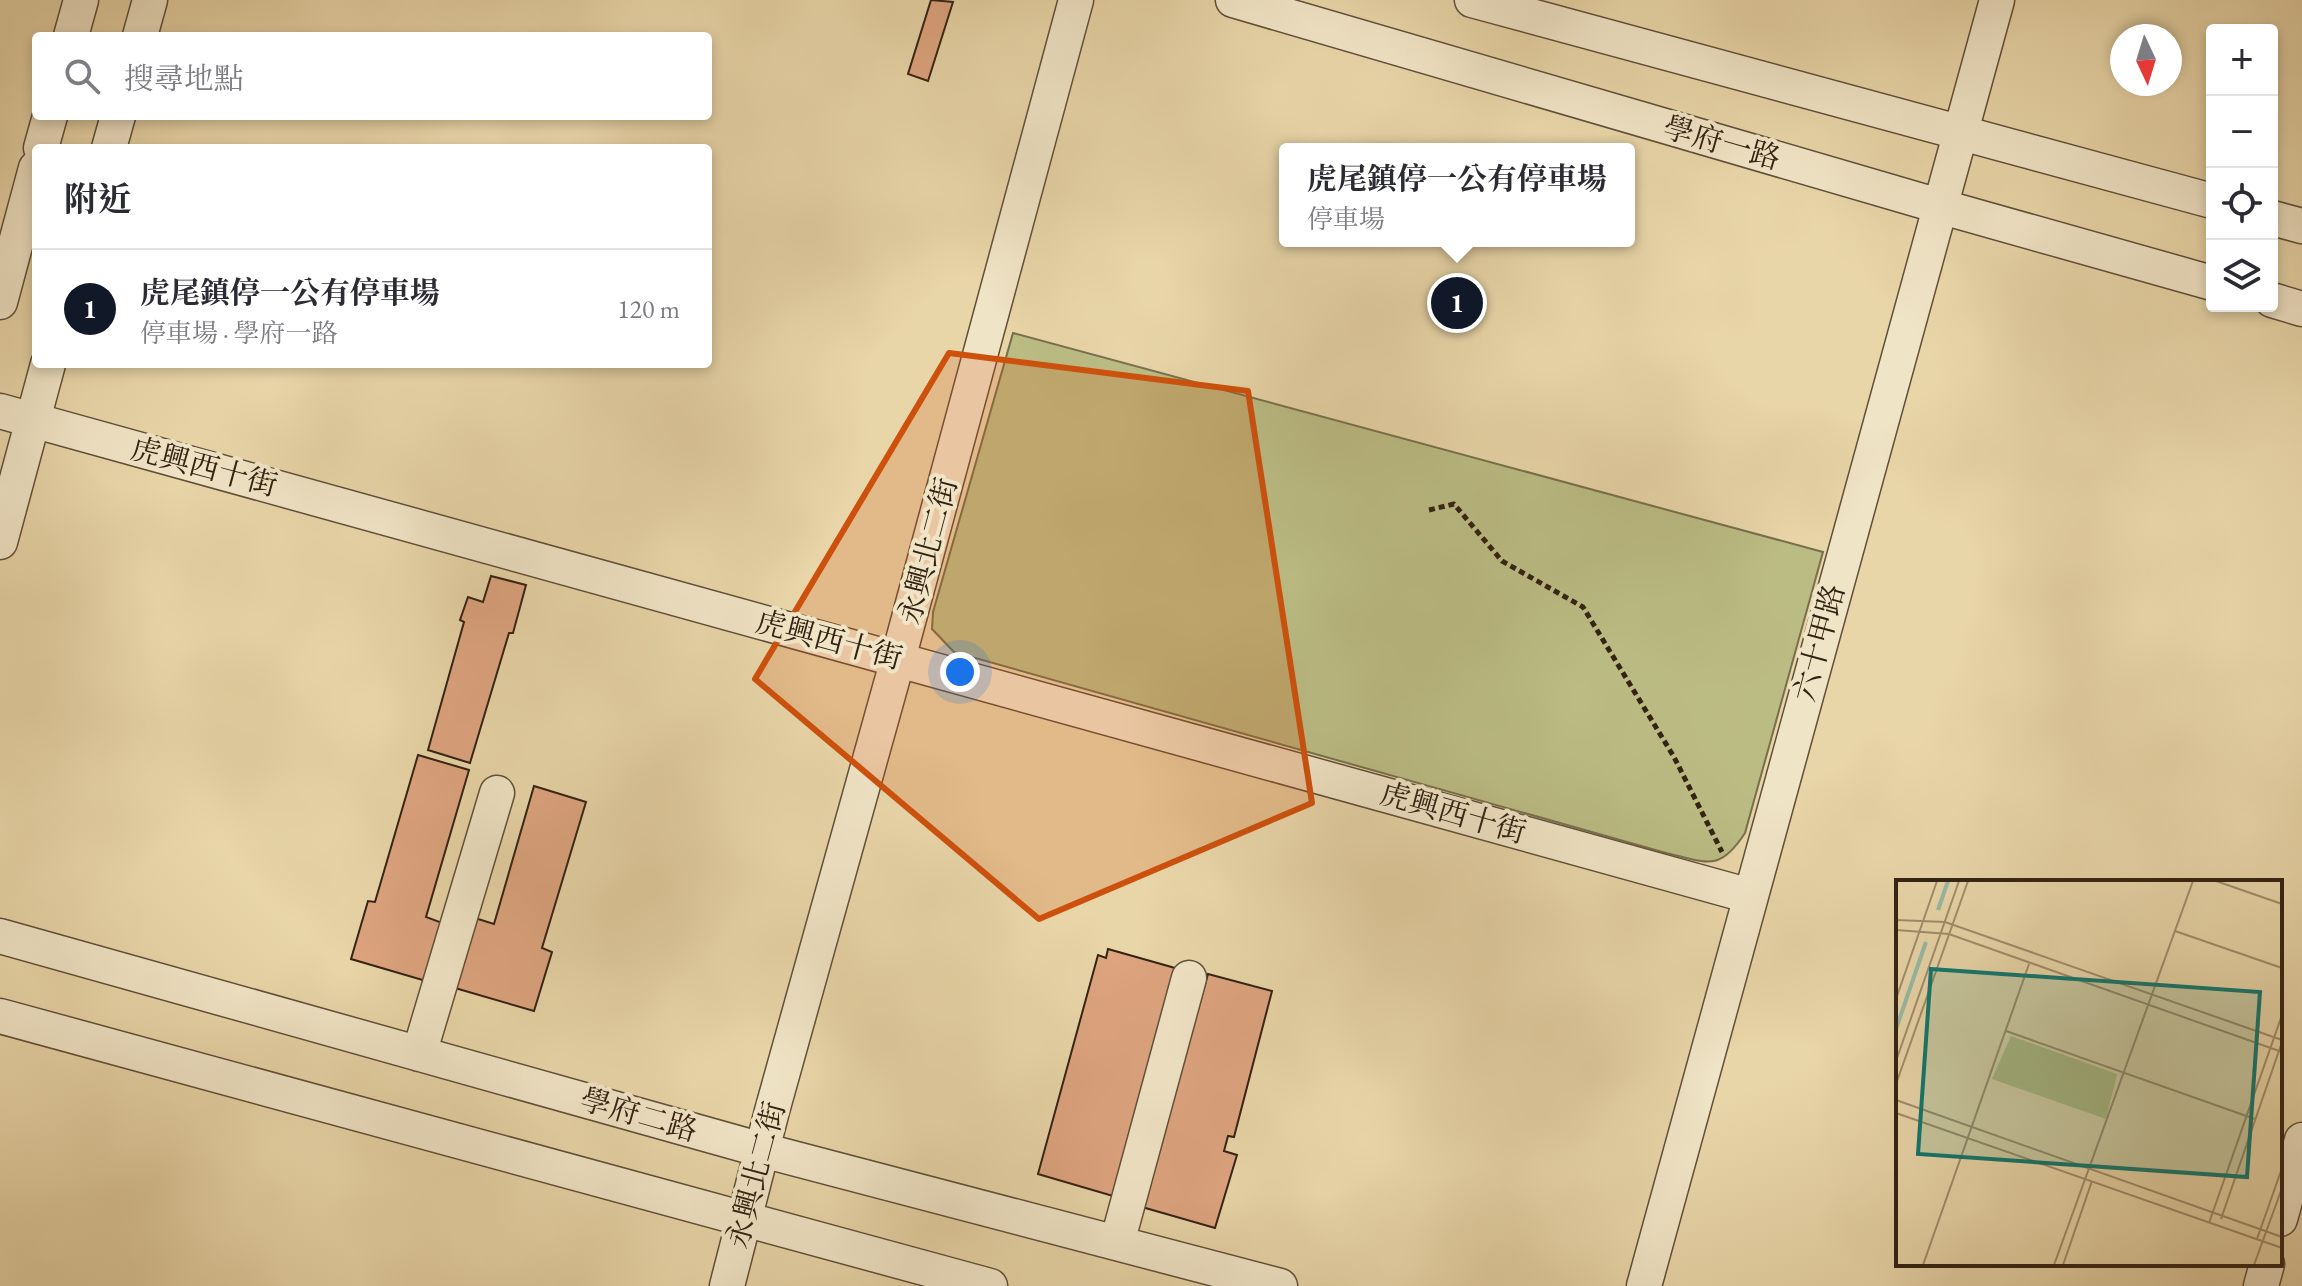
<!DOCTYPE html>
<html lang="zh-TW">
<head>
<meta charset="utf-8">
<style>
	body { margin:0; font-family:"EB Garamond","Noto Serif TC",serif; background:#f2f2f3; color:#2b2b33 }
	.controls { position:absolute; right:24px; top:24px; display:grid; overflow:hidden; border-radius:8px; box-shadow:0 4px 12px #0003 }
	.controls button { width:72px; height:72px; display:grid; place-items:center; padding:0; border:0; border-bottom:2px solid #e1e1e2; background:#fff; color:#2b2b33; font:40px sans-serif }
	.compass { position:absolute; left:2110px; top:24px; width:72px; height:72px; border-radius:50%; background:#fff; box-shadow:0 4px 12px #0003; rotate:176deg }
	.you { position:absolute; left:960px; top:672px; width:28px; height:28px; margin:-20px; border:6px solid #fff; border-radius:50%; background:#1a73e8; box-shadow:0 0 0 12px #1a73e833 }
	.badge { display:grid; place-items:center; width:52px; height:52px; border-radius:50%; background:#111827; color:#fff; font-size:26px; font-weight:700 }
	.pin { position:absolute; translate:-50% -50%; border:4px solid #fff; box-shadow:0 2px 8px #0006 }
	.popup { position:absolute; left:1279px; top:143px; width:356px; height:104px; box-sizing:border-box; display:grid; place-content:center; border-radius:8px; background:#fff; filter:drop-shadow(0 2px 6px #0005); font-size:26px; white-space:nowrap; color:#7c7c81 }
	.popup b { font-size:30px; color:#2b2b33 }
	.popup::after { content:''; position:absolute; left:50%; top:100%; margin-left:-16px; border:16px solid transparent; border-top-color:#fff }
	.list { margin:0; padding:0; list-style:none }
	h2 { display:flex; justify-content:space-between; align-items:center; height:104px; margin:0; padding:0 32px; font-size:34px }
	h2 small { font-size:26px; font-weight:400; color:#7c7c81 }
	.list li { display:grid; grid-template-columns:52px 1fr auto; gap:24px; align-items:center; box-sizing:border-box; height:120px; padding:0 32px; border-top:2px solid #e1e1e2 }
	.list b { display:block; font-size:30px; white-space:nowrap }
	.list p { margin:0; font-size:26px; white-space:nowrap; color:#7c7c81 }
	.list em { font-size:26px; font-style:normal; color:#7c7c81 }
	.icon { flex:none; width:44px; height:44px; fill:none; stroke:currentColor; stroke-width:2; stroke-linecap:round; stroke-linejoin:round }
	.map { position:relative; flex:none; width:2302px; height:1286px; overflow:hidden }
	.search { position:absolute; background:#fff; box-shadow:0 4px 12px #0003; left:32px; top:32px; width:680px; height:88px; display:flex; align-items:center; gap:20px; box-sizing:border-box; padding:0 28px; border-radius:8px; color:#7c7c81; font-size:30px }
	.panel { position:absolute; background:#fff; box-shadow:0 4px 12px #0003; left:32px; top:144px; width:680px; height:224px; border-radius:8px }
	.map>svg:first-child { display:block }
</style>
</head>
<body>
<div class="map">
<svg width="2302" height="1286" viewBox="0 0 2302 1286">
	<rect width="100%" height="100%" fill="#e8d5a8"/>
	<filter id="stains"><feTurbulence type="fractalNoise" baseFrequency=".0025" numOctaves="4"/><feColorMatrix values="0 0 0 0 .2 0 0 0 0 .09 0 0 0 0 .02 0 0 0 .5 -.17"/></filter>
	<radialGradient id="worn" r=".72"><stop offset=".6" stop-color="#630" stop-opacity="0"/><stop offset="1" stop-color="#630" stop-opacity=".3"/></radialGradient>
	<!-- green -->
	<path fill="#bbbc84" stroke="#776f4c" stroke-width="2" d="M1013,333L1823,552L1745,833C1719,873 1707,862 1666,853L954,652L932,629L933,612Z"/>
	<!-- building -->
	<path fill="#dda47f" stroke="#332213" stroke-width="2" d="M931,0L953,2L928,81L908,74Z
		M491,576L526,585L513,633H509L470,763L428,750L464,622L460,620L468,597L483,602Z
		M418,755L469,770L426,917L445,924L426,981L351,959L368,901L375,902Z
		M534,786L586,802L542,948L552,952L534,1011L455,988L475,918L494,924Z
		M1108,949L1175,968L1113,1196L1038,1174L1098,955L1106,958Z
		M1208,974L1272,991L1234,1137L1228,1136L1224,1151L1237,1155L1215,1228L1142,1207Z"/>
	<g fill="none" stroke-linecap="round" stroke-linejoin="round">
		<defs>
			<path id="minor" d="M1233,0L1939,206L2212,283
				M1472,0L2212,201
				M71,36L81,0
				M140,36L150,0
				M41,148L50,116
				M109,148L118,116
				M2272,218L2302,226
				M2272,300L2302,309
				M0,302L36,168
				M0,411L1750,896
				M0,542L48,364
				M0,936L762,1150L1280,1286
				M0,1016L990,1286
				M419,1054L497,793
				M2280,1219L2302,1140
				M1117,1243L1189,978
				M727,1286L772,1111L898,659L1076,0
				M1644,1286L1997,0
				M2261,1286L2267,1264"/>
		</defs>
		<!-- minor casing -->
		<use href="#minor" stroke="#604f38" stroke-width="37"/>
		<!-- path -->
		<path stroke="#332213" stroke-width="5" stroke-dasharray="6 4" stroke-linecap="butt" d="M1429,510L1454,504L1502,561L1583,607L1674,757L1722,852"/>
		<!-- minor -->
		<use href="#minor" stroke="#f0e4c6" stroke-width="34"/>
	</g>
	<!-- marked area -->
	<path fill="#cd510d" fill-opacity="0.2" stroke="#cd510d" stroke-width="6" stroke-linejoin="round" d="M949,353L1248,391L1312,803L1039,919L755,679Z"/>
	<g text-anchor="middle" stroke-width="8" stroke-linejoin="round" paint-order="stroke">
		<!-- street labels -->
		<g font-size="30" fill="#332213" stroke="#f0e4c6">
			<text transform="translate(1722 143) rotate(16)" y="10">學府一路</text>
			<text transform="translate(204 467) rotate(15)" y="10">虎興西十街</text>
			<text transform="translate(928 551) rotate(-75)" y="10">永興北二街</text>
			<text transform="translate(829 640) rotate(15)" y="10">虎興西十街</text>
			<text transform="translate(1819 643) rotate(-75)" y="10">六十甲路</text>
			<text transform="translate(1453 813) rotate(16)" y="10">虎興西十街</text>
			<text transform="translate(639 1115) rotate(16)" y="10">學府二路</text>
			<text transform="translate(756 1175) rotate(-75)" y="10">永興北二街</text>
		</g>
	</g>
	<!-- overview -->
	<g transform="translate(1896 880)">
		<rect width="386" height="386" fill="#e8d5a8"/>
		<path d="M115,156L221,194L210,239L96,199Z" fill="#bbbc84"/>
		<path fill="none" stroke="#98b9a5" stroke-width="4" d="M42,30L52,1M0,149L30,62"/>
		<path fill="none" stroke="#a08d6c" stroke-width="2" d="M320,1L386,24M0,40L49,42L386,160M0,50L53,54L386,172M279,51L386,88M0,119L41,1M110,151L359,239M0,181L63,1M0,204L72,1M0,220L386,357M0,233L386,368M325,339L386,162M313,343L386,135M361,359L386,288M27,385L133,84M158,385L297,1M167,385L196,301M358,385L386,308"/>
		<path fill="#0f766e" fill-opacity="0.15" stroke="#0f766e" stroke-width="4" d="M35,89L364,112L351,297L22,274Z"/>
		<rect width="386" height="386" fill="none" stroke="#332213" stroke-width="4"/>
	</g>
	<rect width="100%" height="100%" filter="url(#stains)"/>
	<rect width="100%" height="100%" fill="url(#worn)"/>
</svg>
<div class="controls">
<button>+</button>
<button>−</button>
<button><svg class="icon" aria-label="locate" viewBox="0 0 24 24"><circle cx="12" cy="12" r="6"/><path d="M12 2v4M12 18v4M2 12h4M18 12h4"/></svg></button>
<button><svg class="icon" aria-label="layers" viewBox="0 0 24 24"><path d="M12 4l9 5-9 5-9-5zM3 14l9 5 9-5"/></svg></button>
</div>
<svg class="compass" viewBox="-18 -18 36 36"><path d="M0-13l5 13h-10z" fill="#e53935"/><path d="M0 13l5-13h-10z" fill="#7c7c81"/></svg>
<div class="you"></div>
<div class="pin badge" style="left:1457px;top:303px">1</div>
<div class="popup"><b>虎尾鎮停一公有停車場</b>停車場</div>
<div class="search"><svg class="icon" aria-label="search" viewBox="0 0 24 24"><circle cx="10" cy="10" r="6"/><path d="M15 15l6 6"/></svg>搜尋地點</div>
<section class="panel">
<h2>附近<small></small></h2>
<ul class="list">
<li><span class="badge">1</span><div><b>虎尾鎮停一公有停車場</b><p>停車場 · 學府一路</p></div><em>120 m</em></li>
</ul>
</section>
</div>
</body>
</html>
